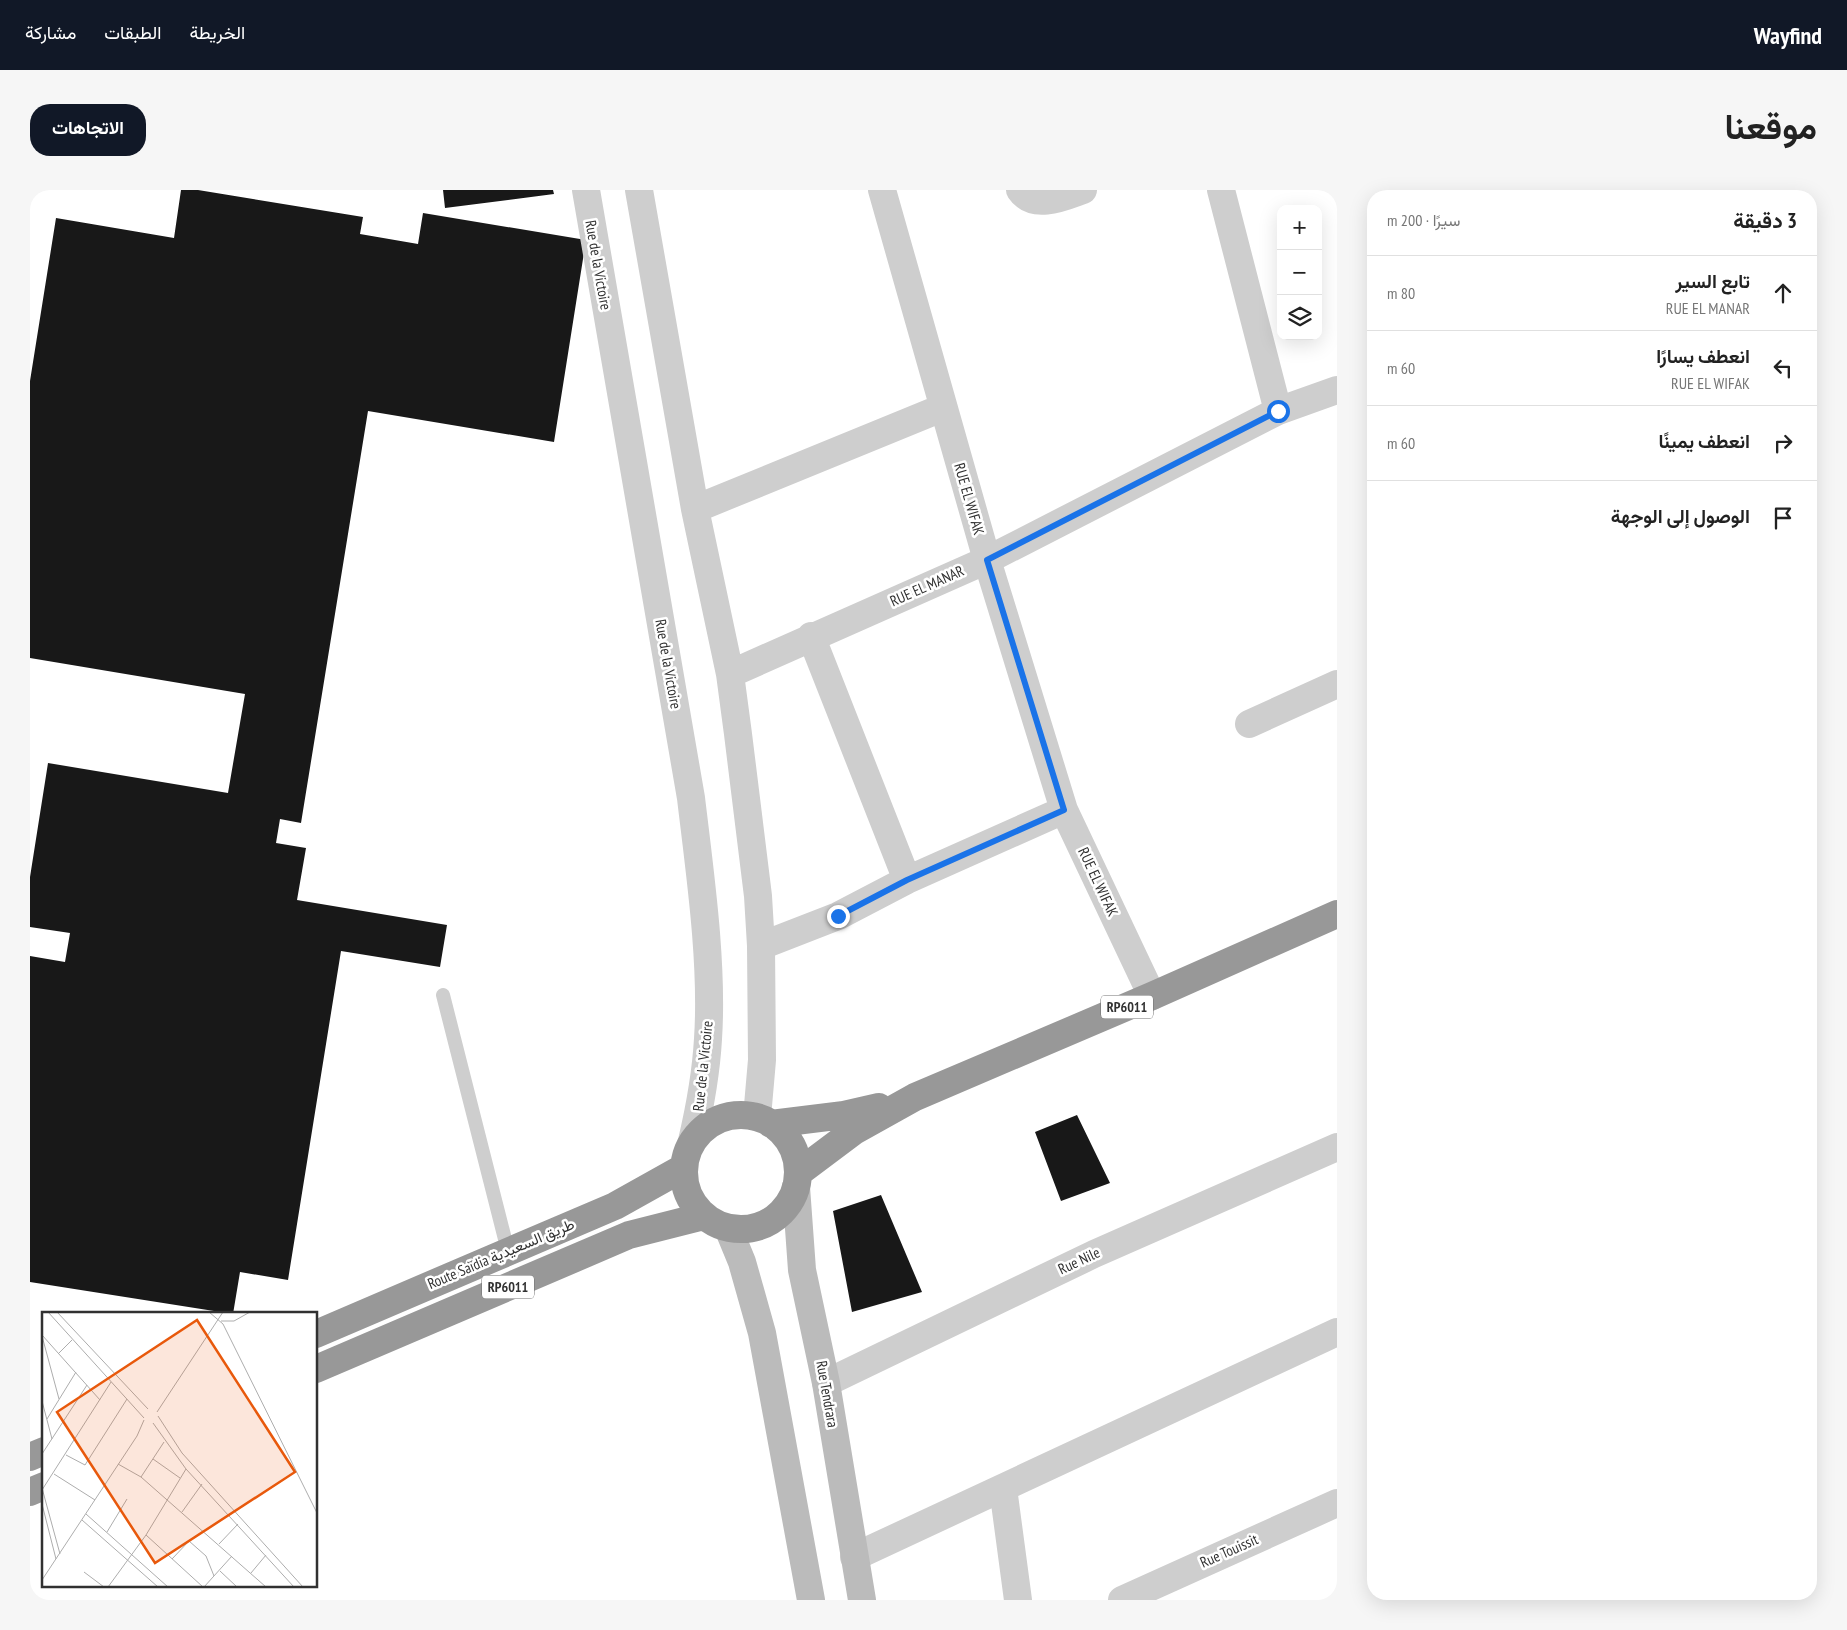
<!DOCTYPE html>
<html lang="ar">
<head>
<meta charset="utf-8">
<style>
	body { margin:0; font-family:"PT Sans Narrow",Vazirmatn,sans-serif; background:#f6f6f6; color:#222; direction:rtl }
	.controls { position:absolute; right:15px; top:15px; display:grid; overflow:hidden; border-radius:10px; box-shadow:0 5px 20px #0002 }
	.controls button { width:45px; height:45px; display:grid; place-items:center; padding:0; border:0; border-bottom:1px solid #e0e0e0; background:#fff; color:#222; font:25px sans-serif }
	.stop { position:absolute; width:15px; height:15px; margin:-11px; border:4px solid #1a73e8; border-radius:50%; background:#fff }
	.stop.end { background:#1a73e8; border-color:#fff; box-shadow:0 1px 5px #0008 }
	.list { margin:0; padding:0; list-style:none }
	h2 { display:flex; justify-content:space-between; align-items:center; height:65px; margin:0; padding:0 20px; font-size:21px }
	h2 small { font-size:16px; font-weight:400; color:#767676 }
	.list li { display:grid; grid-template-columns:32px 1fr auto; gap:15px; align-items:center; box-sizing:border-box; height:75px; padding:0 20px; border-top:1px solid #e0e0e0 }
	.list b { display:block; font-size:19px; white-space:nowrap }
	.list p { margin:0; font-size:16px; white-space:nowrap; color:#767676 }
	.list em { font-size:16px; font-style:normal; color:#767676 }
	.icon { flex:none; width:28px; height:28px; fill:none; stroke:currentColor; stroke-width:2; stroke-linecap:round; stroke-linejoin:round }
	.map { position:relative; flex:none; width:1307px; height:1410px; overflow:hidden; direction:ltr; border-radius:20px }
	header { display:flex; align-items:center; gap:30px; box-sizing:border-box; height:70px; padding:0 25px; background:#111827; color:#fff }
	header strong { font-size:24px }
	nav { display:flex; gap:28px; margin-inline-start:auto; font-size:18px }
	.intro { display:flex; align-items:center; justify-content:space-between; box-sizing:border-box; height:120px; padding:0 30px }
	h1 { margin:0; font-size:35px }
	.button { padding:12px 22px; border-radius:20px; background:#111827; color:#fff; font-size:18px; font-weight:700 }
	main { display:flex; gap:30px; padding:0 30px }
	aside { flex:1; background:#fff; border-radius:20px; box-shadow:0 5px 20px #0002 }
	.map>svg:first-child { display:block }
</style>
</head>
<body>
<header>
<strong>Wayfind</strong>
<nav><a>الخريطة</a><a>الطبقات</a><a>مشاركة</a></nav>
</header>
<div class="intro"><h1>موقعنا</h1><a class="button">الاتجاهات</a></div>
<main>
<aside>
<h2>3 دقيقة<small>سيرًا · 200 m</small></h2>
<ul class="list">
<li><svg class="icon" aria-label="ahead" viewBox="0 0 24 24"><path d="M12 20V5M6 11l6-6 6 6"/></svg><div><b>تابع السير</b><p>RUE EL MANAR</p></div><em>80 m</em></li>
<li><svg class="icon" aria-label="left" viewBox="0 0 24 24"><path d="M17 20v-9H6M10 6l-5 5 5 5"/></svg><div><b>انعطف يسارًا</b><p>RUE EL WIFAK</p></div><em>60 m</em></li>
<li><svg class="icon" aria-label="right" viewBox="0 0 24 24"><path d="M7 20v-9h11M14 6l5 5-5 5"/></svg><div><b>انعطف يمينًا</b></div><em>60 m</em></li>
<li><svg class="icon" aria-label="arrive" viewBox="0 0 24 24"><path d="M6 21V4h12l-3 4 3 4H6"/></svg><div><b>الوصول إلى الوجهة</b></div></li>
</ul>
</aside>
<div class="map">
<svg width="1307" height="1410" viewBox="0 0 1307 1410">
	<rect width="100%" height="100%" fill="#fff"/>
	<!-- building -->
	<path fill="#181818" d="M151,0H168L333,27L330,44L388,54L393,23L556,50L524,252L338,221L271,633L250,629L246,653L276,658L267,710L417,735L410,777L311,761L258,1090L210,1082L203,1124L0,1092V766L35,772L40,743L0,737V687L18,573L198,603L215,504L0,468V191L26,28L144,48Z
		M413,0H523L524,4L415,18Z
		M1047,925L1080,993L1031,1011L1005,942Z
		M851,1005L892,1102L822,1122L803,1021Z"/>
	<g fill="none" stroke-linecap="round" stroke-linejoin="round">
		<!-- lane -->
		<path stroke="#cecece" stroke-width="14" d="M413,805L478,1061"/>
		<!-- street -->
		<path stroke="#cecece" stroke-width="28" d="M556,0L661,608C670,684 683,773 678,849C676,883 670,917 662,951
			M609,0L665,319L700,484L708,544L728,706L731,756L732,870L727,927
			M852,0L957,370L1034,620L1122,806
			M990,0C1004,21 1036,6 1053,0
			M1191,0L1248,221
			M665,319L912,218
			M781,446L877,690
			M700,484L957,370L1248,221L1307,200
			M1219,534L1307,494
			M731,756L808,726L877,690L1034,620
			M796,1193L1064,1064L1307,957
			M973,1298L988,1410
			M824,1367L1307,1142
			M1092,1410L1307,1313"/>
		<!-- secondary -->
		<path stroke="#bbb" stroke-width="28" d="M766,997L772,1080L796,1193L832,1410
			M698,1038L712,1072L732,1143L781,1410"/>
		<!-- highway -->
		<path stroke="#989898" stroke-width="28" d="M654 982a57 57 0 1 1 114 0a57 57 0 1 1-114 0Z
			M741,934L814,925L849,917
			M768,983L824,941L885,907L1122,806L1307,724
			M286,1144L585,1016L653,978
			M286,1179L599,1045L674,1026
			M0,1267L14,1261
			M0,1302L14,1296"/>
	</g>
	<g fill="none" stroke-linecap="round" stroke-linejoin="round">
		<!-- route -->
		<path stroke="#1a73e8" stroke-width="6" d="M808,726L877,690L1034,620L957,370L1248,221"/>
	</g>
	<g text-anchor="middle" stroke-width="5" stroke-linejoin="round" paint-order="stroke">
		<!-- shield labels -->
		<g fill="#fff" stroke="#6f6f6f" stroke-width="1">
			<rect x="1071" y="805.5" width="52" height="23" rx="4"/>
			<rect x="452" y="1085.5" width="52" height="23" rx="4"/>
		</g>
		<g font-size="14" font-weight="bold" fill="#313131">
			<text x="1097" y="822">RP6011</text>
			<text x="478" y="1102">RP6011</text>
		</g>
		<!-- street labels -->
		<g font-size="15" fill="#313131" stroke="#fff">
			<text transform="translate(568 75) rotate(80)" y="5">Rue de la Victoire</text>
			<text transform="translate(939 309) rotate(74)" y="5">RUE EL WIFAK</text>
			<text transform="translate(897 396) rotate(-24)" y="5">RUE EL MANAR</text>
			<text transform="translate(638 474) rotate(80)" y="5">Rue de la Victoire</text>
			<text transform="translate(1068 692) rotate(65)" y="5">RUE EL WIFAK</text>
			<text transform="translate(673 876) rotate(-84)" y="5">Rue de la Victoire</text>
			<text transform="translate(471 1064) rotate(-23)" y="5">Route Saïdia طريق السعيدية</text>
			<text transform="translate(1049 1071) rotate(-25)" y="5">Rue Nile</text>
			<text transform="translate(797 1204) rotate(80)" y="5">Rue Tendrara</text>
			<text transform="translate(1199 1361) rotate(-24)" y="5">Rue Touissit</text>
		</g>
	</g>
	<!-- overview -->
	<g transform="translate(12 1122)">
		<rect width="275" height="275" fill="#fff"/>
		<path fill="none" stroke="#adadad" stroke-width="1" d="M6,0L102,106M15,0L106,97M167,0L181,12L275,201M179,9H192L208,0M0,23L58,88M0,24L17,87M17,41L30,28M0,89L10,127M115,100L181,0M116,104L140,141L261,275M5,107L34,60M111,111L144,157L252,275M0,142L45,73M24,143L43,153L85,87M111,147L138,166M76,152L99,165L224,275M12,162L53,188M99,165L122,130M0,176L18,242M0,178L69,70M0,192L14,247M140,200L160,172M44,202L126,275M40,208L116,275M65,220L85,187M104,223L161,275M177,232L196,212M130,247L147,229L164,244L172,264M178,259L195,275M42,260L62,275M209,261L224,243M0,268L95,124L102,108M66,275L104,223L144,157M162,275L190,244"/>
		<path fill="#e8590c" fill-opacity="0.15" stroke="#e8590c" stroke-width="2.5" d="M155,8L253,160L113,251L15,100Z"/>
		<rect width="275" height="275" fill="none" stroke="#313131" stroke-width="2.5"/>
	</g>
</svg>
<div class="controls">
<button>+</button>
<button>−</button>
<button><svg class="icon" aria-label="layers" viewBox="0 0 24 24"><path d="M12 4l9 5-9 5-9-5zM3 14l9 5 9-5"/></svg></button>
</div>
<div class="stop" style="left:1248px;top:221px"></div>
<div class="stop end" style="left:808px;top:726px"></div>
</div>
</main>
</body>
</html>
